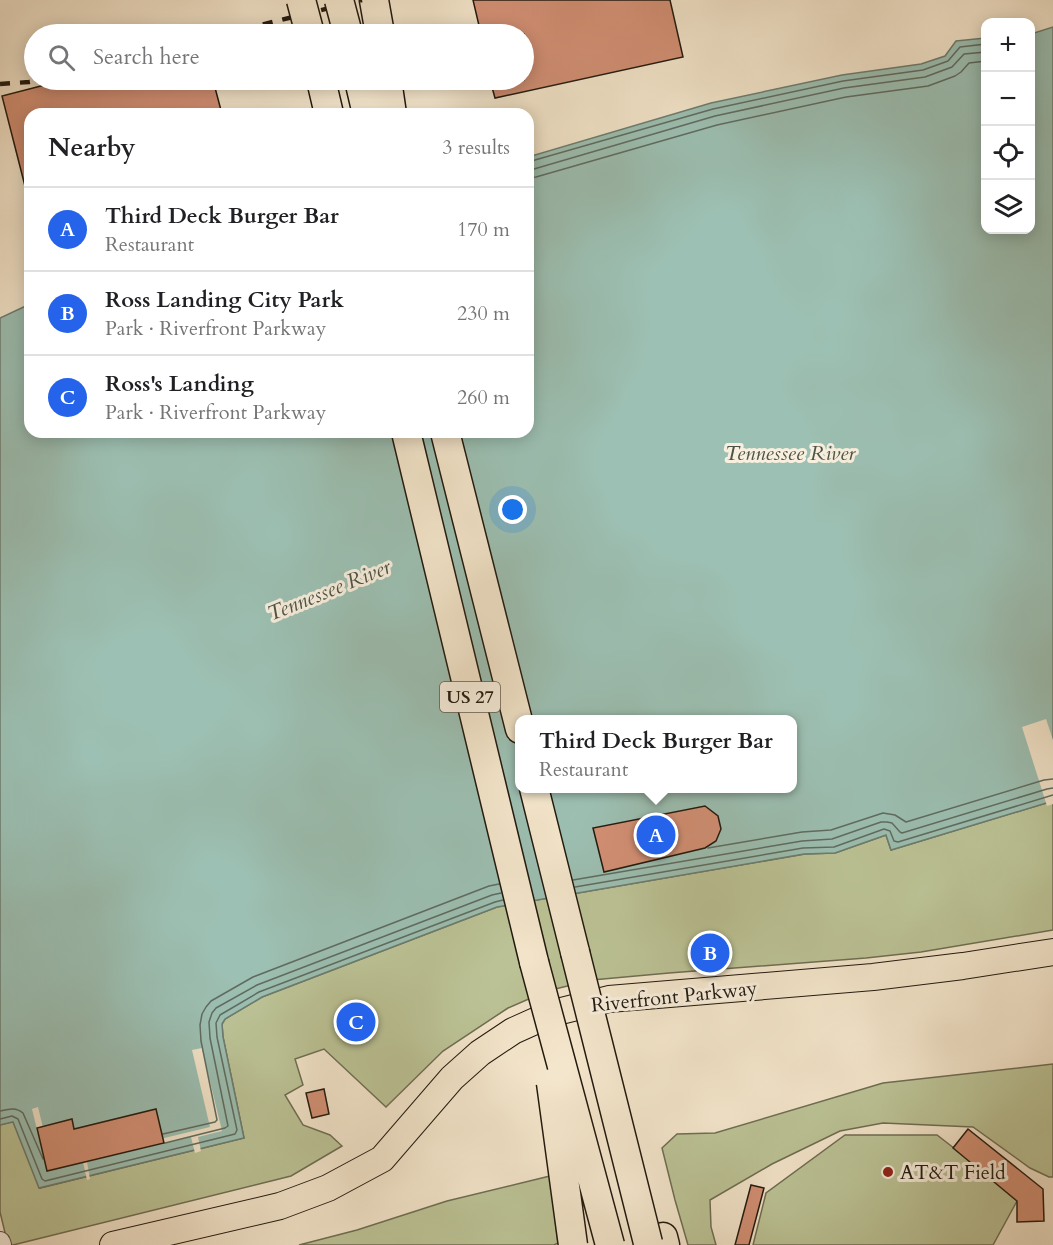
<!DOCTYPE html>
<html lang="en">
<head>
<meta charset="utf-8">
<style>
	body { margin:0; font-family:Cardo,serif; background:#f6f6f6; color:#202124 }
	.controls { position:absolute; right:18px; top:18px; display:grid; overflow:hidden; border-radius:12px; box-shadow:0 3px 15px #0003 }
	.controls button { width:54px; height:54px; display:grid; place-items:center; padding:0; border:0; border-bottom:2px solid #e0e0e0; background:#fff; color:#202124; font:30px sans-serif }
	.you { position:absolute; left:513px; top:510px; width:21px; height:21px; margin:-15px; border:4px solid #fff; border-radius:50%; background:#1a73e8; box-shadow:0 0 0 9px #1a73e833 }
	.badge { display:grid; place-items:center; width:39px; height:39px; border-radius:50%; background:#2563eb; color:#fff; font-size:20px; font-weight:700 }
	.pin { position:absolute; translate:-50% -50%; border:3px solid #fff; box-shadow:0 2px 6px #0006 }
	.popup { position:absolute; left:515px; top:715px; width:282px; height:78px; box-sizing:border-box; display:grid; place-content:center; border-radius:12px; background:#fff; filter:drop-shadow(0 2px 4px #0005); font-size:20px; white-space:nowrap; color:#757577 }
	.popup b { font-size:22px; color:#202124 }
	.popup::after { content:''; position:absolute; left:50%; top:100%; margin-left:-12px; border:12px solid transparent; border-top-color:#fff }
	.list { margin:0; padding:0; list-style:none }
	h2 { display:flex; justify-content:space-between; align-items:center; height:78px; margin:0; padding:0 24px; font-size:26px }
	h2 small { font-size:20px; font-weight:400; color:#757577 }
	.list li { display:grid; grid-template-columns:39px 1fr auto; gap:18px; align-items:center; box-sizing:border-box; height:84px; padding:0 24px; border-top:2px solid #e0e0e0 }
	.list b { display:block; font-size:22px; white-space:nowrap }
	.list p { margin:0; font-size:20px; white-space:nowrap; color:#757577 }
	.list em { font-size:20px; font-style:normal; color:#757577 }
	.icon { flex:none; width:33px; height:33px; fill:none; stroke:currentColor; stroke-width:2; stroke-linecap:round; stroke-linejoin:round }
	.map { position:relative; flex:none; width:1053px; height:1245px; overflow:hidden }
	.search { position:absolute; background:#fff; box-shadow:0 3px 15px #0003; left:24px; top:24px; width:510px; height:66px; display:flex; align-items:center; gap:15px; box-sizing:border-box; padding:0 21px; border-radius:33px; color:#757577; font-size:22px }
	.panel { position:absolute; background:#fff; box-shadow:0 3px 15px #0003; left:24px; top:108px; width:510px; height:330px; border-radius:18px }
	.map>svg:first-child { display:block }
</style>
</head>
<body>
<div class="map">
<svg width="1053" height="1245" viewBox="0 0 1053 1245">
	<rect width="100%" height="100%" fill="#f4e6cc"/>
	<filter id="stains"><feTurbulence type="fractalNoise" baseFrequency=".00333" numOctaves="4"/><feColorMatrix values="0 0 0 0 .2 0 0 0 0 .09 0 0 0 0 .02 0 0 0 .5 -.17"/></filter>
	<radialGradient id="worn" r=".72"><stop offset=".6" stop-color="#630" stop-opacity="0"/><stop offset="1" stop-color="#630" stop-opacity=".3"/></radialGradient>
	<!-- green -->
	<path fill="#bcc497" stroke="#6e6e53" stroke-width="1.5" d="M1053,801V930L921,952L866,958L669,973L592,980L547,991L508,1008L443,1051L386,1107L324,1049L295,1059L303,1085L285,1095L303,1125L330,1135L342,1146L291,1176L13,1245H8L0,1212V1125L13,1121L40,1188L244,1138L223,1037L222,1024L225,1019L262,997L497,907L805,854L835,853L886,835L891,850Z
		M1053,1064V1177H1049L1030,1168L973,1127L883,1123L840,1131L772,1164L710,1200L711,1227L716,1245H688L675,1200L662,1148L677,1134L715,1133L883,1083Z
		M845,1135H937L959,1152L1017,1201L993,1245H753L766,1193Z
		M550,1176L558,1243L554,1245H299L357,1230L447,1201Z"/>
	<!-- water -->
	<path fill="#9cc0b3" stroke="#6b7d71" stroke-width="1.5" fill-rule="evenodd" d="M1053,27V801L891,850L886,835L835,853L804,854L497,907L262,997L225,1019L222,1024L223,1037L244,1138L39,1188L13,1122L0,1125V318L30,304V432H528V157L711,103L842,75L921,64L945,56L956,41L985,38L986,230H1030L1031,34ZM520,720H792V788H520Z"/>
	<!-- pier -->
	<path fill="#f4e6cc" d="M1046,719L1053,740V804L1047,806L1022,727Z
		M202,1048L222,1131L198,1137L201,1151L195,1153L191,1137L87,1162L90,1179L87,1180L83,1162L47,1171L32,1109L38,1107L52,1165L210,1127L192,1050Z"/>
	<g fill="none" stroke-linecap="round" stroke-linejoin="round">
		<!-- shore -->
		<path stroke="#5e6c61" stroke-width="1.5" d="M528,162L713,109L843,81L923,70L948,61L960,47L986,44
			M528,169H534L715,116L844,88L925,77L952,67L964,54L986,52
			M528,178L536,177L717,125L846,97L928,86L955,76L961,72L969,63L986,61
			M708,848L802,832L831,830L883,813L895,815L906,822L1044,780L1053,779
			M573,880L802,841L832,839L881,822H887L892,823L900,832L902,833L1047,789L1053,788
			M575,887L803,848L834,847L884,829L890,831L894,841L898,842L1053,795
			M0,1111C9,1109 16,1107 23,1113L43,1159
			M0,1119L12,1116L18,1119L42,1179L45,1181L235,1134L237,1130L217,1037L216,1023L220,1015L259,992L495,902L503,900
			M163,1134L215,1122L217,1120L201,1041L200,1025L202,1014L206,1007L211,1001L253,977L489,886L499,884
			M165,1143L225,1128L228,1126L210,1038L209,1022L212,1013L216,1008L257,985L492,895L501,893"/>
	</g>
	<!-- building -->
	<path fill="#d39075" stroke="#21190f" stroke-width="1.5" d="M473,0H670L683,57L495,98L490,80H524V34H481Z
		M64,80H213L222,114H30V189L26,190L2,96Z
		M705,806L718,816L721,829L716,841L705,848L604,872L593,828Z
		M324,1089L329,1114L312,1118L306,1093Z
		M156,1109L164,1143L47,1171L37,1128L72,1119L74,1129Z
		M968,1129L1043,1189L1044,1221L1017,1222V1201L953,1148Z
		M751,1185L764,1188L749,1245H735Z"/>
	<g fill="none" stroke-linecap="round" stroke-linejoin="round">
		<defs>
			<path id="minor" d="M0,1242L1,1245"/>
			<path id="major" d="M113,1245L280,1206L328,1188L382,1159L452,1078L480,1053L513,1031L553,1013L609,999L873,977L963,966L1053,952"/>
			<path id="highway" d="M374,0L380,34
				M321,80L329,114
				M359,80L367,114
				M387,80L392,114
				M406,432L534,962
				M445,432L520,729
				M534,788L575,952
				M663,1237L665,1245"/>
		</defs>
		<!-- minor casing -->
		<use href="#minor" stroke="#564c3e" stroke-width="22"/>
		<!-- major casing -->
		<use href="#major" stroke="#21190f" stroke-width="28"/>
		<!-- highway casing -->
		<use href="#highway" stroke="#21190f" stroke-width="31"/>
		<!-- minor -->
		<use href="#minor" stroke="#f8efde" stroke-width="20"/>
		<!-- major -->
		<use href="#major" stroke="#f4e6cc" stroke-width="26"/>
		<!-- highway -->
		<use href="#highway" stroke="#f4e6cc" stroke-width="28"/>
		<!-- rail -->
		<path stroke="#21190f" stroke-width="4.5" stroke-dasharray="10 10" stroke-linecap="butt" d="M224,34L362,0
			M0,84L29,82L40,80"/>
		<defs>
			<path id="highway-bridge" d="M301,0L310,34
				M339,0L348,34
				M575,952L648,1243
				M534,962L610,1245
				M551,1083L573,1245"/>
		</defs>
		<!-- highway-bridge casing -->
		<use href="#highway-bridge" stroke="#21190f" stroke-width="31" stroke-linecap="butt"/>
		<!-- highway-bridge -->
		<use href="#highway-bridge" stroke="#f4e6cc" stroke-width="28"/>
	</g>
	<!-- markers -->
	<circle fill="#8f2418" stroke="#f8efde" stroke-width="2" cx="888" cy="1172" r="6"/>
	<g text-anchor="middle" stroke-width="6" stroke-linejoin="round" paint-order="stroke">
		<!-- shield labels -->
		<rect fill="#f8efde" stroke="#62594d" stroke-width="1.5" x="440" y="682" width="60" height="30" rx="4.5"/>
		<g font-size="18" font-weight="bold" fill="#21190f">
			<text x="470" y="703">US 27</text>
		</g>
		<!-- street labels -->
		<g font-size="20" fill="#21190f" stroke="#f8efde">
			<text transform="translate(674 996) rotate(-6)" y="7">Riverfront Parkway</text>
		</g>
		<!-- poi labels -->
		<g font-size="20" fill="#21190f" stroke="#f8efde" text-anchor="start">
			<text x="900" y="1179">AT&amp;T Field</text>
		</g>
		<!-- water labels -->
		<g font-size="21" font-style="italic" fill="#4c5348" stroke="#f8efde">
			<text x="790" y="460">Tennessee River</text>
			<text transform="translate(329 590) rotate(-22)" y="7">Tennessee River</text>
		</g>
	</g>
	<rect width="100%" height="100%" filter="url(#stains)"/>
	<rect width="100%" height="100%" fill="url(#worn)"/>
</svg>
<div class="controls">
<button>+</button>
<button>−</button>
<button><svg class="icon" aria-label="locate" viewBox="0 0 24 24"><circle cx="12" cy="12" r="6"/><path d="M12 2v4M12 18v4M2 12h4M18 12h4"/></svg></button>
<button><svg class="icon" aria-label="layers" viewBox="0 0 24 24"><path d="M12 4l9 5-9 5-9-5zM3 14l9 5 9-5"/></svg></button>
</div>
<div class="you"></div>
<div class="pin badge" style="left:656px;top:835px">A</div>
<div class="popup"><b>Third Deck Burger Bar</b>Restaurant</div>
<div class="pin badge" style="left:710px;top:953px">B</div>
<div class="pin badge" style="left:356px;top:1022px">C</div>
<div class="search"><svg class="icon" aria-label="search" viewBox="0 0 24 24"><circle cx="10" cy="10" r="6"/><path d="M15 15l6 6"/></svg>Search here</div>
<section class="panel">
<h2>Nearby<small>3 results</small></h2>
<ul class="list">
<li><span class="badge">A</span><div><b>Third Deck Burger Bar</b><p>Restaurant</p></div><em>170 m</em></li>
<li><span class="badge">B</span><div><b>Ross Landing City Park</b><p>Park · Riverfront Parkway</p></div><em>230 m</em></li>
<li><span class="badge">C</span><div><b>Ross's Landing</b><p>Park · Riverfront Parkway</p></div><em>260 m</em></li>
</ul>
</section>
</div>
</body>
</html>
